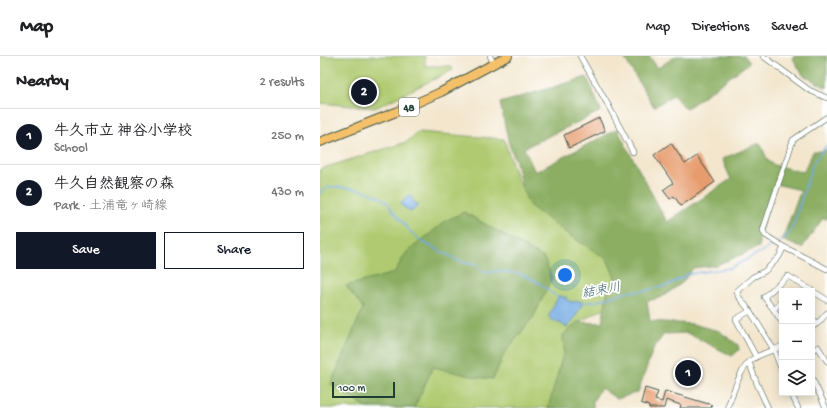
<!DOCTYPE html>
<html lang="en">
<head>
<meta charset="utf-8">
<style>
	body { margin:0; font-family:"Gochi Hand","Klee One",sans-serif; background:#f2f2f2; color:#202124 }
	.controls { position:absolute; right:12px; bottom:12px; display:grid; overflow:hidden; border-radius:0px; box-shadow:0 2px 10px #0003 }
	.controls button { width:36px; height:36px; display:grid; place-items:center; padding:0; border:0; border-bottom:1px solid #e0e0e0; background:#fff; color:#202124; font:20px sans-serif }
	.scale { position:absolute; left:12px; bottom:10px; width:63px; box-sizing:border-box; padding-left:4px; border:2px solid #1f3d34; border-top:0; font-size:11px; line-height:14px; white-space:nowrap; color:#1f3d34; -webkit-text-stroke:3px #fff; paint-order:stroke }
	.you { position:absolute; left:245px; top:219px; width:14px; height:14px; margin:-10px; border:3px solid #fff; border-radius:50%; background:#1a73e8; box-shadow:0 0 0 6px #1a73e833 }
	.badge { display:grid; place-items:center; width:26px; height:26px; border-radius:50%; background:#111827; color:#fff; font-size:13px; font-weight:700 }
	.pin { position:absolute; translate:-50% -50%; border:2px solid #fff; box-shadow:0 1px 4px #0006 }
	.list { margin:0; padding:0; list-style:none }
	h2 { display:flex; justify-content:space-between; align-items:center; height:52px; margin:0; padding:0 16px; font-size:17px }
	h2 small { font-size:13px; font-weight:400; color:#757577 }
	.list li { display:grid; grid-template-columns:26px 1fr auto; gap:12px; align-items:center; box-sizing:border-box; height:56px; padding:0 16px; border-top:1px solid #e0e0e0 }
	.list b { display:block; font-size:15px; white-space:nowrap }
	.list p { margin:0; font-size:13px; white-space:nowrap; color:#757577 }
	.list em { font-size:13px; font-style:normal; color:#757577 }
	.actions { display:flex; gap:8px; padding:12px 16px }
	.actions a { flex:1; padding:9px 0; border:1px solid #111827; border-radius:0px; text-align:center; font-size:14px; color:#111827 }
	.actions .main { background:#111827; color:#fff }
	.icon { flex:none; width:22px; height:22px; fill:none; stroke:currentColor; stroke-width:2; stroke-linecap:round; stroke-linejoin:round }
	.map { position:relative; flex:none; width:507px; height:352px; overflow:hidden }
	header { display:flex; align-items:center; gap:24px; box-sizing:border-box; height:56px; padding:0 20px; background:#fff; border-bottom:1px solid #e0e0e0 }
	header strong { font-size:19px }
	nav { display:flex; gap:22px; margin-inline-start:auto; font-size:14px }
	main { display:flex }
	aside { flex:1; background:#fff }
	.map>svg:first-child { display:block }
</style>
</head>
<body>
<header>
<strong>Map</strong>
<nav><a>Map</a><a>Directions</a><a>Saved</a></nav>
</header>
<main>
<aside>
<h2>Nearby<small>2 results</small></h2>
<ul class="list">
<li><span class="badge">1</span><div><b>牛久市立 神谷小学校</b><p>School</p></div><em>250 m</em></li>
<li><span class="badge">2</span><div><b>牛久自然観察の森</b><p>Park · 土浦竜ヶ崎線</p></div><em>430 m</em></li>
</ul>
<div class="actions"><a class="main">Save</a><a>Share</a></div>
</aside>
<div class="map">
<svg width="507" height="352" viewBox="0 0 507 352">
	<rect width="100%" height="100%" fill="#fff"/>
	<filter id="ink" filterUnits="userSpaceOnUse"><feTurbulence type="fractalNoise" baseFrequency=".025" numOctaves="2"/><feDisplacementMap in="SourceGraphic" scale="8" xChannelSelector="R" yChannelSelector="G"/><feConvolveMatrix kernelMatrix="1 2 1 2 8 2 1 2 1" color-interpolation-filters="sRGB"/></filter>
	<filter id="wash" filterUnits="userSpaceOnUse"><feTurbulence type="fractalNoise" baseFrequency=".012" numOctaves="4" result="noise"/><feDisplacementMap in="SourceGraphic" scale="16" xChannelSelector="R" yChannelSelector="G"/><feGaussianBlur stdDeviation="0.9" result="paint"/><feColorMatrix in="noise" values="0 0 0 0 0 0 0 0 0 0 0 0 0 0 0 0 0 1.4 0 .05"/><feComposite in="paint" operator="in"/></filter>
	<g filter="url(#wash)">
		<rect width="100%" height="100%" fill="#f3e6cd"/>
		<!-- green -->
		<path fill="#afca70" stroke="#678452" d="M0,0H105V10H131L133,14L55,52L0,47Z
			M98,76L184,83L199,128L233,162L314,209L301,243L261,265L239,352H0V113L87,86Z"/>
		<!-- forest -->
		<path fill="#8bae62" stroke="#55764b" d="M307,0H329L338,12L356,0H424L429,7L366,53L353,39L334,51L305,3Z
			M474,0H507V32L483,19L472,1Z
			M267,21L281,55L204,92L215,116L297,73L347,166L411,123L402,103L440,87L448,105L454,109L483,116L493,96L507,94V163L503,162L482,192L462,184L481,134L455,128L439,180V191L397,209L373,212L362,227L342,241L327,245L330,265L372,268L399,275L418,289L419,294L412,300L367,277L344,278L333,293L318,336L297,343L281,332L273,345V352H228L244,295L243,279L257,266L282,267L288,233L295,221L287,203L252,181L209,149L201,128L196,106L189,88L180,47Z
			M144,156L224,202L232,222L214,260L184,298L173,323L155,321L113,311L94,352H47L11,328L43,252L26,230L74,217L87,196L127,164Z"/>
		<!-- water -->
		<path fill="#74aae2" stroke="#4a748b" d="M89,138L95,147L98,148V150L91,156L82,150L81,148L83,144Z
			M239,239L241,241H246L247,244L252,246L258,245L263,246C259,255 254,265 247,271L244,270C240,265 230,267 229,259Z"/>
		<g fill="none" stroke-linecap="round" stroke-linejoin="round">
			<!-- stream -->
			<path stroke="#74aae2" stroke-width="1.5" d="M0,137L8,131H14L31,132L45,135L60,141L68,147L72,154L90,175L101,185L141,206L156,209L166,217L178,215L201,218L219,227L238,242
				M458,186L465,182L472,173L493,107L507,89
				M262,247L277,245L308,236L324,235L349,229L368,218L410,212L426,204L455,188"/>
		</g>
		<g id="blocks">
			<!-- building -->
			<path fill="#e79c6e" d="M279,62L285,75L249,92L244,79Z
				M351,87L365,108L377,100L395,126L361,150L354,140L350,143L343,134L353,127L334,99Z
				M325,332L338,336L335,344L342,346L345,335L392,349L391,352H360L361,349L346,344L344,352H329V350L321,347Z"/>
		</g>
	</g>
	<g filter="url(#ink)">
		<use href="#blocks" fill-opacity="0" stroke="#3f564b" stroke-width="1"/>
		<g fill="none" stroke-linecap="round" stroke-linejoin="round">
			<defs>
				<path id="minor" d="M170,0L174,8
					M260,0L287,47L313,96
					M443,0L489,34L507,42
					M507,61L473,84L443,174L445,179L464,191L507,213
					M454,254L462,244
					M430,255L416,263L436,301
					M492,263L498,267
					M462,266L454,254L444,241L468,220L507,244
					M492,271L498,267L507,257
					M492,295L498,291L507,305
					M429,306L437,328L448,352
					M462,315L454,294L440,271L430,255L418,240L417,235L433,221L445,215L459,201L464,191
					M492,322L506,352
					M471,337L478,352
					M408,352L409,347C414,335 421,310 433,303C441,297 453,295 462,290"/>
				<path id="primary" d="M0,86L76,56L121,36L188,0"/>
			</defs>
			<!-- minor casing -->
			<use href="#minor" stroke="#3f564b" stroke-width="6"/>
			<!-- primary casing -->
			<use href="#primary" stroke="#3f564b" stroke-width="10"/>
			<!-- minor -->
			<use href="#minor" stroke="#fff" stroke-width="5"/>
			<!-- primary -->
			<use href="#primary" stroke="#f4c16b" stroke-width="8"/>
		</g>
	</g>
	<g text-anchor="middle" stroke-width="3.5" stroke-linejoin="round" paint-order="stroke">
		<!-- shield labels -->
		<rect fill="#fff" stroke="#627771" stroke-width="1" x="79" y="42" width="20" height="18" rx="3"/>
		<g font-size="11" font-weight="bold" fill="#1f3d34">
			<text x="89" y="55">48</text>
		</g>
		<!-- water labels -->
		<g font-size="13" font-style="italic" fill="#3d6371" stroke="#fff">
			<text transform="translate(281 233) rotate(-10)" y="5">結束川</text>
		</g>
	</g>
</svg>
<div class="controls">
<button>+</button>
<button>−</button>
<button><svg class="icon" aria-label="layers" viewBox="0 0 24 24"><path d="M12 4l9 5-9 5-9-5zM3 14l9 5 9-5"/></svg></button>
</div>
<div class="scale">100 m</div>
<div class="you"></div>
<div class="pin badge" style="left:368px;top:317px">1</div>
<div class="pin badge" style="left:44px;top:36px">2</div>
</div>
</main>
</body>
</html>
